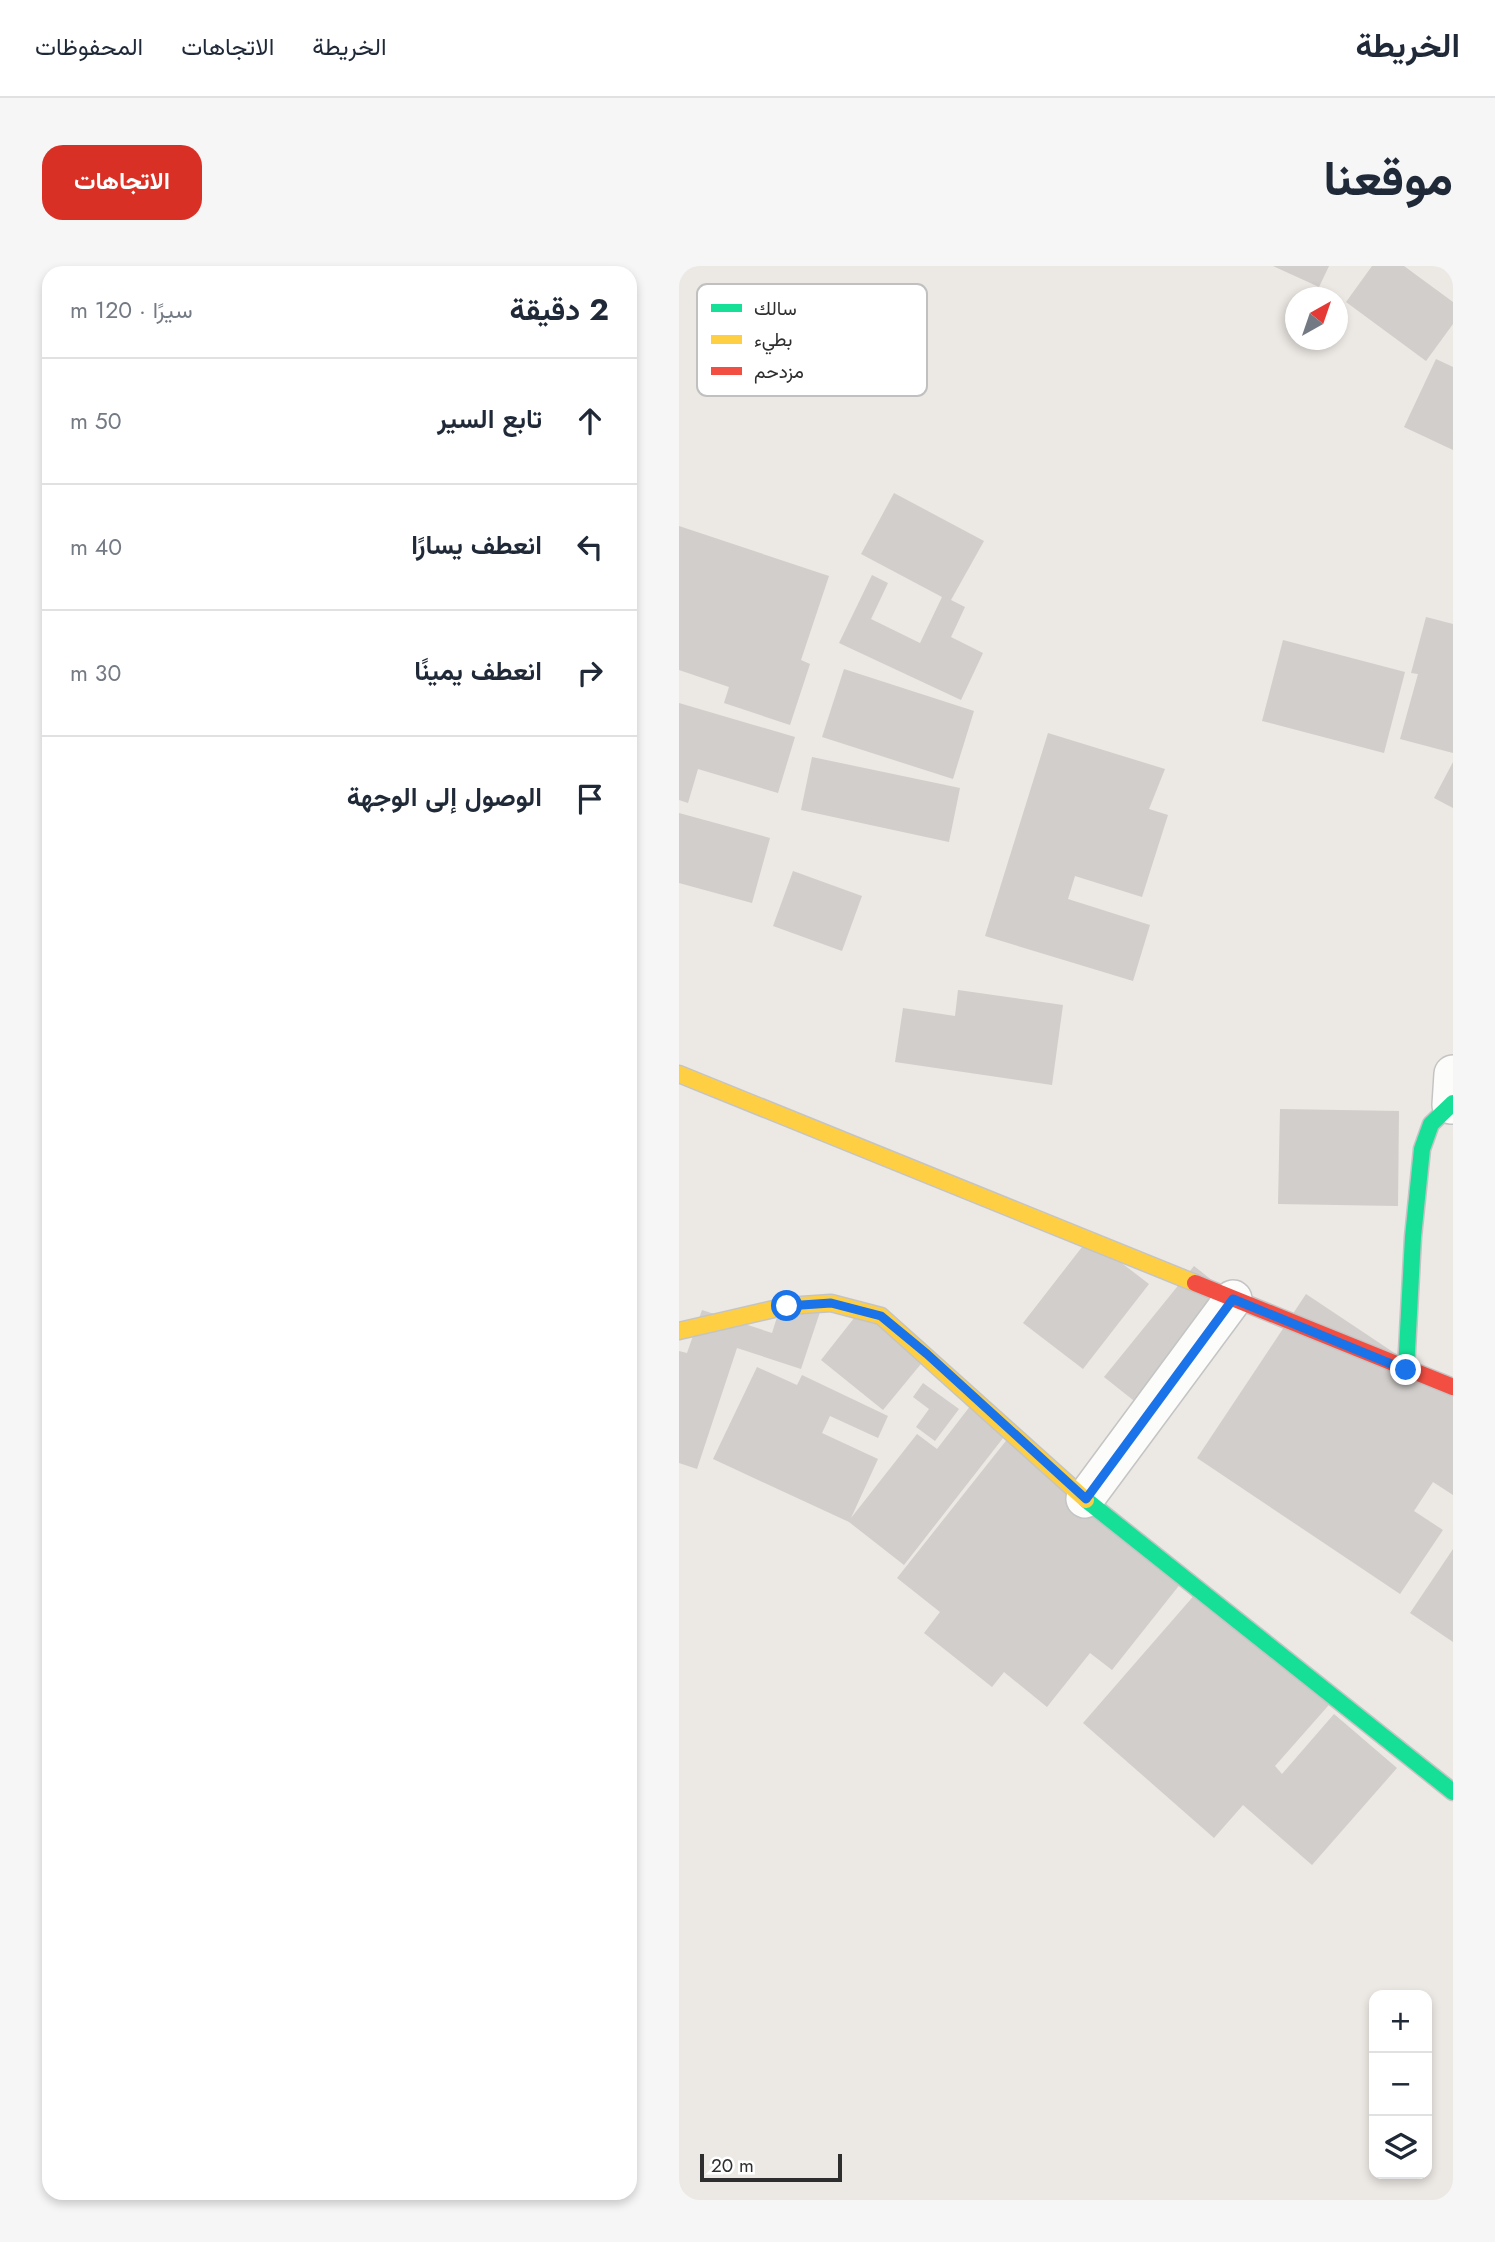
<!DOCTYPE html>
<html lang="ar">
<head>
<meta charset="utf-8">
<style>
	body { margin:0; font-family:Jost,Vazirmatn,sans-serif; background:#f6f6f7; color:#1f2937; direction:rtl }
	.controls { position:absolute; right:21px; bottom:21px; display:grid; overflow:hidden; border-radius:14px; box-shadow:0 4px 10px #0003 }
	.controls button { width:63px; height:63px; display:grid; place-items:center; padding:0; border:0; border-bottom:2px solid #e0e1e3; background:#fff; color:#1f2937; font:35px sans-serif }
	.compass { position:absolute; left:606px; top:21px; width:63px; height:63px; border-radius:50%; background:#fff; box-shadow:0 4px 10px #0003; rotate:40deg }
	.scale { position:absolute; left:21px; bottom:18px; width:142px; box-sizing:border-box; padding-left:7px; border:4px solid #2e2e2e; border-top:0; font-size:19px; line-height:24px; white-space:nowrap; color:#2e2e2e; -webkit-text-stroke:5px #fff; paint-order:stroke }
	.stop { position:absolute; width:21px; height:21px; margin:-16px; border:5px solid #1a73e8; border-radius:50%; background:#fff }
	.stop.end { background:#1a73e8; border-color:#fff; box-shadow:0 2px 7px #0008 }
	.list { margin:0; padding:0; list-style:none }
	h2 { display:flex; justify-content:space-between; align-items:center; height:91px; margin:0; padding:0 28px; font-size:30px }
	h2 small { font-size:23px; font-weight:400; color:#747a83 }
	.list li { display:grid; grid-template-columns:46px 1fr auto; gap:21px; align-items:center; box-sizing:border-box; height:126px; padding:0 28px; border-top:2px solid #e0e1e3 }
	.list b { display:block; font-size:26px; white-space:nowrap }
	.list em { font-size:23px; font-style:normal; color:#747a83 }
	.icon { flex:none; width:38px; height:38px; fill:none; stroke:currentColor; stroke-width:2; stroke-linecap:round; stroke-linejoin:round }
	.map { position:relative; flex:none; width:774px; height:1934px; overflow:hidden; direction:ltr; border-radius:21px }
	header { display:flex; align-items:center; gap:42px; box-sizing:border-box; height:98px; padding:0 35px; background:#fff; border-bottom:2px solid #e0e1e3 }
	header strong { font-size:33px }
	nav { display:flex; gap:38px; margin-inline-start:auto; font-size:24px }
	.intro { display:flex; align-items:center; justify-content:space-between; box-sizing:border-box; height:168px; padding:0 42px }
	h1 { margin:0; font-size:49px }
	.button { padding:18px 32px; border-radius:21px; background:#d93025; color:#fff; font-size:24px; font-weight:700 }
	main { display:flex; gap:42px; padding:0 42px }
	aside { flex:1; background:#fff; border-radius:21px; box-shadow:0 4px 10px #0003 }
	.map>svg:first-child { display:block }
</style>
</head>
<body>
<header>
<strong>الخريطة</strong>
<nav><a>الخريطة</a><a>الاتجاهات</a><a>المحفوظات</a></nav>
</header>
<div class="intro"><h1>موقعنا</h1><a class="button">الاتجاهات</a></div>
<main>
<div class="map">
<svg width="774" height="1934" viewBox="0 0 774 1934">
	<rect width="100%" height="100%" fill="#ece8e4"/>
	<!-- building -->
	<path fill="#d1cecb" d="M594,0H650L640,21Z
		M693,0H725L774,36V58L747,95L667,36Z
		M757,93L774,101V184L725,161Z
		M215,227L305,275L272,334L286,341L272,371L304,387L282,434L160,377L193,309L209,317L192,353L241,377L263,331L182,288Z
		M0,260L150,310L122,394L131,398L111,459L45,437L50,421L0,404Z
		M747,351L774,358V487L721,473L739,408L732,407Z
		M604,374L726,406L705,487L583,455Z
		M165,403L295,445L274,513L143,471Z
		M0,437L116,471L99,527L19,503L9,537L0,534Z
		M369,467L486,503L470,543L489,549L463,631L396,610L389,633L471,659L454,715L306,670Z
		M133,491L281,522L270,576L122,544Z
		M774,496V542L755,532Z
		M0,547L91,572L73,637L0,617Z
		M114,605L183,630L163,685L94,660Z
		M279,724L384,739L373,819L216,796L224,742L276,750Z
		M601,843L720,845L719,940L599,938Z
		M410,972L470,1018L404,1103L344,1057Z
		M515,1000L568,1042L478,1153L425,1111Z
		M627,1028L774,1126V1229L754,1216L735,1245L764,1264L721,1328L518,1192Z
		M105,1029L143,1040L122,1103L58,1082L18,1203L0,1197V1085L8,1087L23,1044L93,1067Z
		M183,1042L246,1093L204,1144L142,1094Z
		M78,1101L118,1119L123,1109L209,1150L199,1172L151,1150L143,1167L199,1193L172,1252L238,1168L258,1183L292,1139L328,1167L225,1299L170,1256L34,1193Z
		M244,1117L280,1143L256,1175L237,1161L250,1143L234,1131Z
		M330,1171L506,1312L433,1404L411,1387L368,1441L325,1406L313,1421L245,1367L261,1346L218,1312Z
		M774,1283V1376L731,1347Z
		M525,1318L656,1432L596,1500L603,1508L655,1448L718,1502L633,1599L564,1539L535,1572L404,1457Z"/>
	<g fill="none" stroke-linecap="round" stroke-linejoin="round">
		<defs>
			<path id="street" d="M772,839L774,808
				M406,1233L554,1033"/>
			<path id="fast" d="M727,1104L734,971L743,883L752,858L774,837
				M407,1234L774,1526"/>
			<path id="slow" d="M0,808L516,1017
				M0,1065L108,1040L152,1037L202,1050L407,1234"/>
			<path id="jam" d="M516,1017L774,1121"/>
		</defs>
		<!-- street casing -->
		<use href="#street" stroke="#c5c4c5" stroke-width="40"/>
		<!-- fast casing -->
		<use href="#fast" stroke="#c5c4c5" stroke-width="19"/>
		<!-- slow casing -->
		<use href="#slow" stroke="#c5c4c5" stroke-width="19"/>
		<!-- jam casing -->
		<use href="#jam" stroke="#c5c4c5" stroke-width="19"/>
		<!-- street -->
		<use href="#street" stroke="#fcfcfb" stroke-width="37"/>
		<!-- fast -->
		<use href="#fast" stroke="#16e098" stroke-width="16"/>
		<!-- slow -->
		<use href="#slow" stroke="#ffcf43" stroke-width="16"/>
		<!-- jam -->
		<use href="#jam" stroke="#f24e42" stroke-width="16"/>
	</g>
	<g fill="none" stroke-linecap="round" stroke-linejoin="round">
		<!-- route -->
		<path stroke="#1a73e8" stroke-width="9" d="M108,1040L152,1037L202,1050L248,1088L407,1233L554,1033L727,1104"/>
	</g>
	<!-- legend -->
	<rect x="18" y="18" width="230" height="112" rx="10" fill="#fff" stroke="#c0c0c0" stroke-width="2"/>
	<rect x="32" y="38" width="31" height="8" fill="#16e098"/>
	<rect x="32" y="69" width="31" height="9" fill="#ffcf43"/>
	<rect x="32" y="101" width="31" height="8" fill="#f24e42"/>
	<g font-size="19" fill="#2e2e2e">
		<text x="75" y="49">سالك</text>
		<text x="75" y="80">بطيء</text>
		<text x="75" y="112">مزدحم</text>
	</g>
</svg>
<div class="controls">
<button>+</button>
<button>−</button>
<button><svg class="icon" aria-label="layers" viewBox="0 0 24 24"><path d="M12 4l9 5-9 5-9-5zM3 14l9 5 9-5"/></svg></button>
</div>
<svg class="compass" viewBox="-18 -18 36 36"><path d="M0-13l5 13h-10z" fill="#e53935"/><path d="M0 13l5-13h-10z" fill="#747a83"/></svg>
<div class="scale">20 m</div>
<div class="stop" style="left:108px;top:1040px"></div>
<div class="stop end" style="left:727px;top:1104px"></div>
</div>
<aside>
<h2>2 دقيقة<small>سيرًا · 120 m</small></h2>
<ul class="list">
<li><svg class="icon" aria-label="ahead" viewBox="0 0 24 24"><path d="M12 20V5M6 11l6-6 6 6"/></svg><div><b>تابع السير</b></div><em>50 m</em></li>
<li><svg class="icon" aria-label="left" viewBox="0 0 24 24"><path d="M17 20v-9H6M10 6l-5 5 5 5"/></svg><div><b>انعطف يسارًا</b></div><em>40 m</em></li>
<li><svg class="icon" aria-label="right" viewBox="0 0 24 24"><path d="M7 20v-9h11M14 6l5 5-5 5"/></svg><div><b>انعطف يمينًا</b></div><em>30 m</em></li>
<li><svg class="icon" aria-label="arrive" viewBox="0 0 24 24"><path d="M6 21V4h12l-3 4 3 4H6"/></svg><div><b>الوصول إلى الوجهة</b></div></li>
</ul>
</aside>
</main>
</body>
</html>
